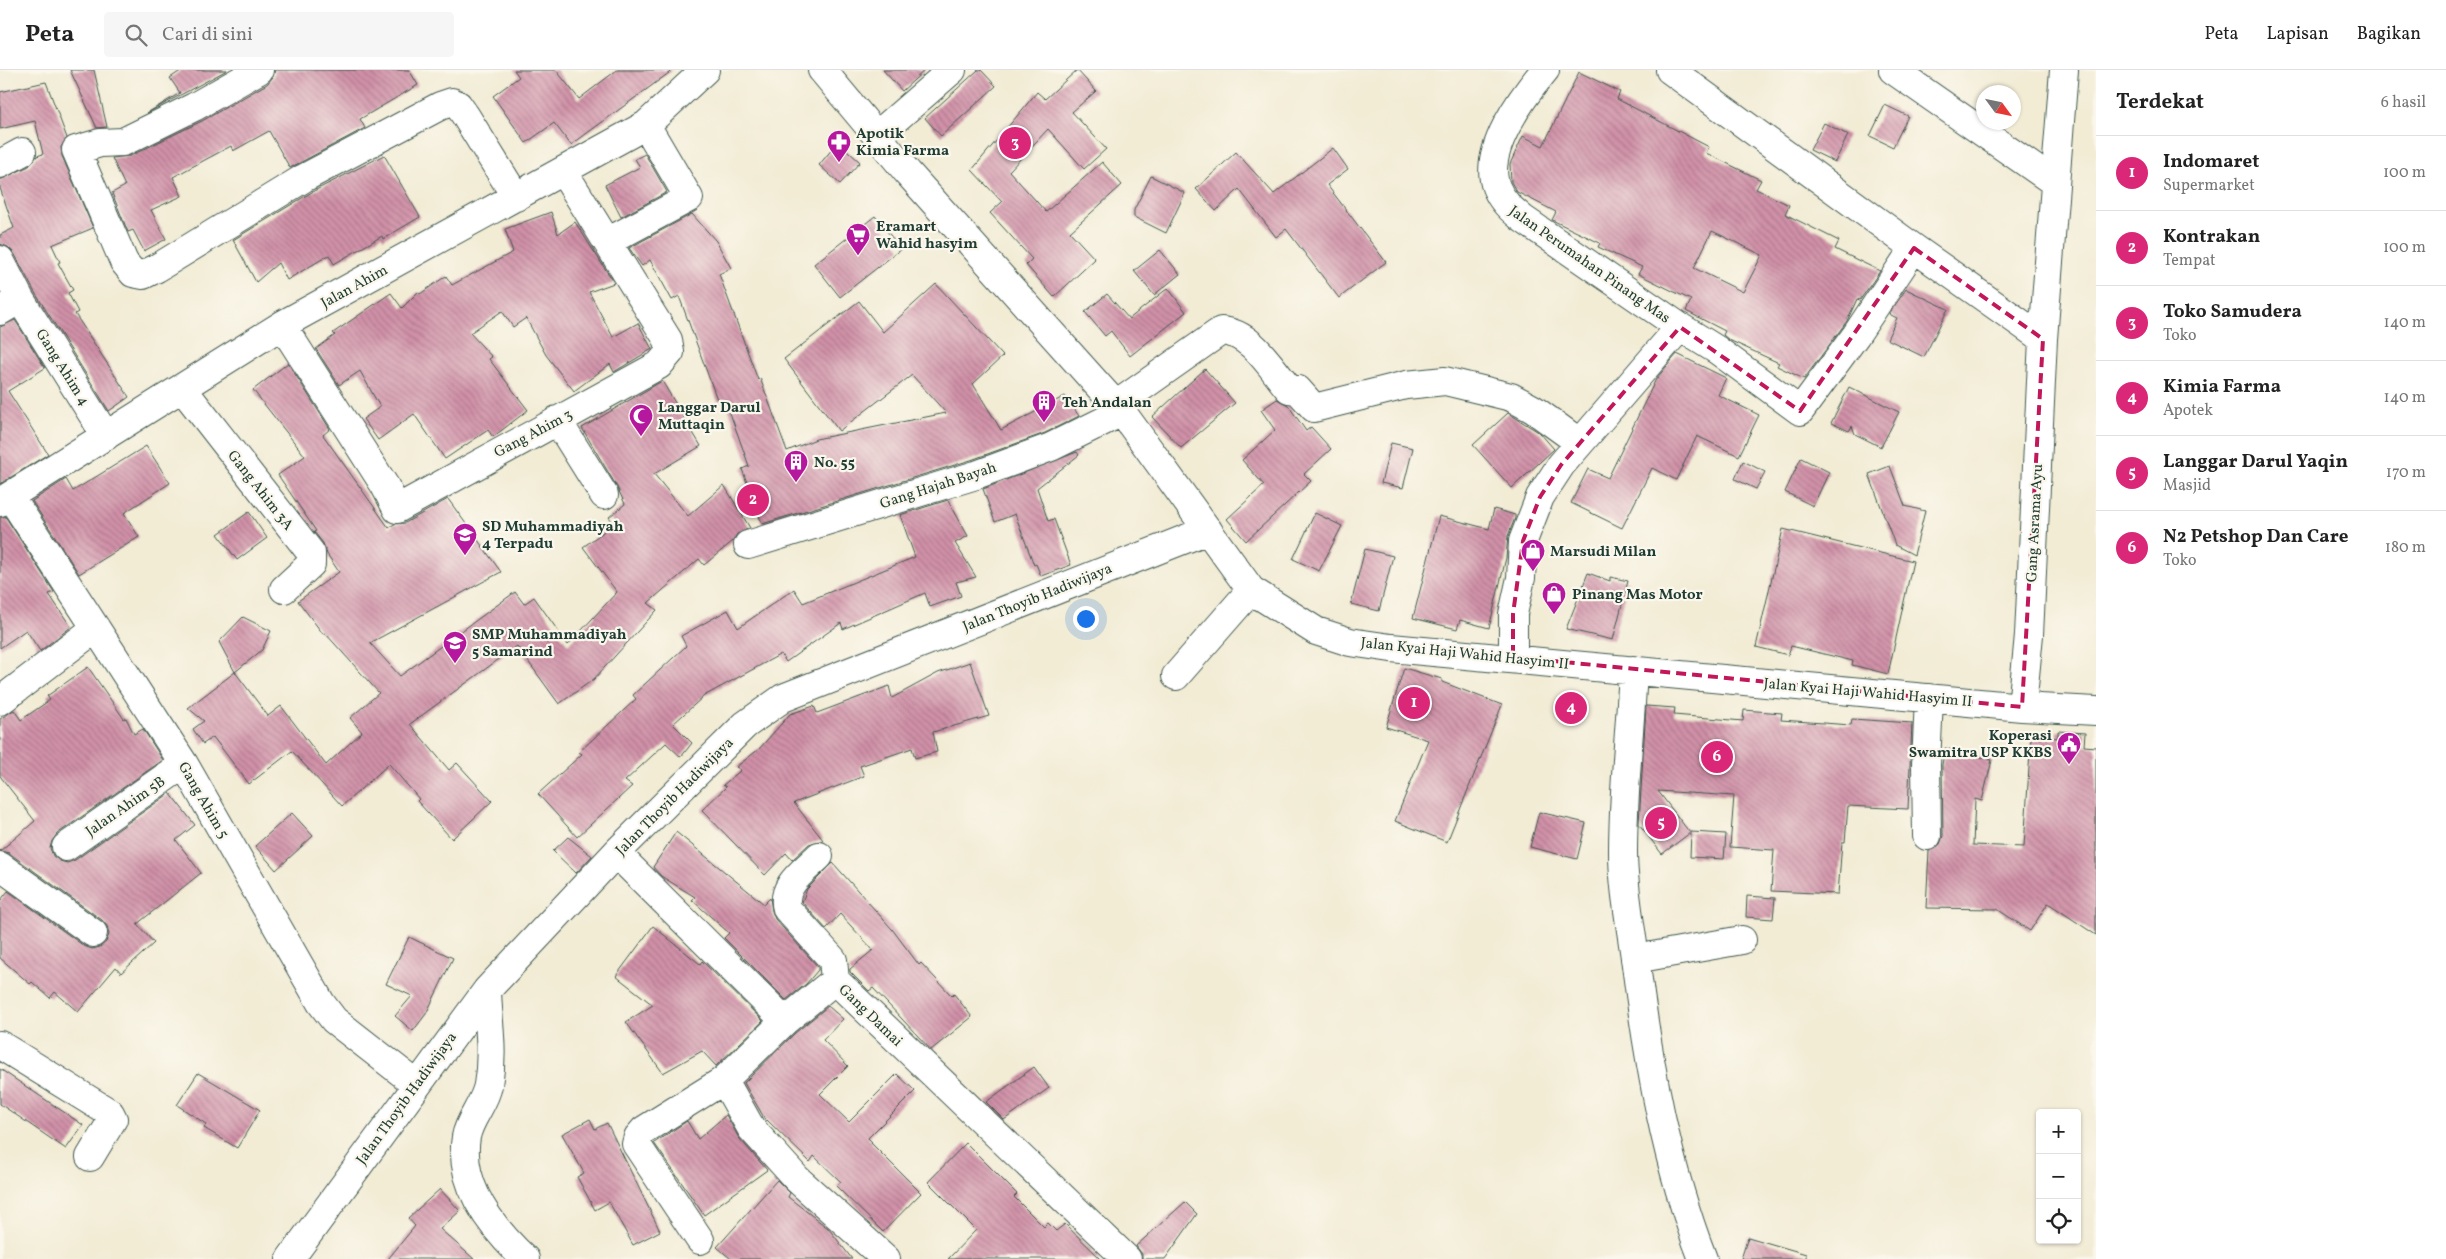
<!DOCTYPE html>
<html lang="id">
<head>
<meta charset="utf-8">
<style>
	body { margin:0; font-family:Vollkorn,serif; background:#f6f6f6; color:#222 }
	.controls { position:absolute; right:15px; bottom:15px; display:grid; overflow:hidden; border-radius:5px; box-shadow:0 1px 4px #0004 }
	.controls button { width:45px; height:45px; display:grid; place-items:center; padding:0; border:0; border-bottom:1px solid #e0e0e0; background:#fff; color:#222; font:25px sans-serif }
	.compass { position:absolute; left:1976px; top:15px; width:45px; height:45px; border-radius:50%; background:#fff; box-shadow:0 1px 4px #0004; rotate:123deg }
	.you { position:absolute; left:1085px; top:548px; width:18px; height:18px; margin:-12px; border:4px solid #fff; border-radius:50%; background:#1a73e8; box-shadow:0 0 0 8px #1a73e833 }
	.badge { display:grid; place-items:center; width:32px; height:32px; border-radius:50%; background:#db2777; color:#fff; font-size:16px; font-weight:700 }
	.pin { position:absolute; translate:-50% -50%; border:2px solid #fff; box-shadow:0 1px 5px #0006 }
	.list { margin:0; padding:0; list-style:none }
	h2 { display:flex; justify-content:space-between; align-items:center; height:65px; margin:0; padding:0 20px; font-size:21px }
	h2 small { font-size:16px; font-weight:400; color:#767676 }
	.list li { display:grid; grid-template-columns:32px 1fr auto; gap:15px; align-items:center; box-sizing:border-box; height:75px; padding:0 20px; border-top:1px solid #e0e0e0 }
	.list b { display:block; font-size:19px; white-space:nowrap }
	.list p { margin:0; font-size:16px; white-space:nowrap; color:#767676 }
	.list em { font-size:16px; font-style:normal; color:#767676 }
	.icon { flex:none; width:28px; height:28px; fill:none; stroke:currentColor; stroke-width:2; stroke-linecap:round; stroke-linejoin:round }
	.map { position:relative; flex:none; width:2096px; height:1189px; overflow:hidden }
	header { display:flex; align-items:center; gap:30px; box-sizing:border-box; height:70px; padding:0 25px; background:#fff; border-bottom:1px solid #e0e0e0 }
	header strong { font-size:24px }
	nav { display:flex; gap:28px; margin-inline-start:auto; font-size:18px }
	.search { width:350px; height:45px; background:#f6f6f6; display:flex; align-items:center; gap:12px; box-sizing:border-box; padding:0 18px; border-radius:5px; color:#767676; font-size:19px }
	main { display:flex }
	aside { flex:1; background:#fff }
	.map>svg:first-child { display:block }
</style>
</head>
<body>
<header>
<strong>Peta</strong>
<div class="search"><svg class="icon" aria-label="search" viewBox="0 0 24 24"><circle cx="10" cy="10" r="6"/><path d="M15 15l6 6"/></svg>Cari di sini</div>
<nav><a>Peta</a><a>Lapisan</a><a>Bagikan</a></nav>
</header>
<main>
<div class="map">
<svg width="2096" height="1189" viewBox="0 0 2096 1189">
	<defs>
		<pattern id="building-back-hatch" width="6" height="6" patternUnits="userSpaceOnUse" patternTransform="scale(1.25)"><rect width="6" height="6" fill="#d191a8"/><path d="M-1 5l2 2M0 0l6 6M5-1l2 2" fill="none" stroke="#a9788a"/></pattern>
	</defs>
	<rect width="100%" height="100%" fill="#fbf7ec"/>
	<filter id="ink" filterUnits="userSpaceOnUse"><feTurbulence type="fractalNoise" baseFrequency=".02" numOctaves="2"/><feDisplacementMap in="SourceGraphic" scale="10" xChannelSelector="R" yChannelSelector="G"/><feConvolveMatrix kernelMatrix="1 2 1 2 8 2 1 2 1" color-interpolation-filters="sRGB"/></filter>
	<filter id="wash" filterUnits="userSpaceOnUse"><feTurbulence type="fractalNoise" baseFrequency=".0096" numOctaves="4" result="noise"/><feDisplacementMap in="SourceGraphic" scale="20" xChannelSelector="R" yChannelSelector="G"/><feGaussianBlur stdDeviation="1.12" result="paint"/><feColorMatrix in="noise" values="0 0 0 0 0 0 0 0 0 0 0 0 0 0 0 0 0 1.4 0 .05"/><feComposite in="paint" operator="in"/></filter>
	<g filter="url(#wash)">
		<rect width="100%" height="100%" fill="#f2ecd5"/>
		<g id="blocks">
			<!-- building -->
			<path fill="url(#building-back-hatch)" fill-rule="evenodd" d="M70,0H94L107,57L97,58Z
				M182,0H227L147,43L180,23L170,8Z
				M275,0H409L418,15L360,49L365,58L290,98L269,61L233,81L231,76L173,107L182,126L151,140L166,169L144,181L133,160L128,162L112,123L125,116L112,88L130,86L202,51L267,14L273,7Z
				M514,0H556L579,29L617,0H673L571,75L554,53L526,73L493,26L519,7Z
				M883,0H925L902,21Z
				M978,0H981L996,16L941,66L925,48Z
				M1077,0L1096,21L1072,42L1106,79L1084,99L1048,59L1009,101L1046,142L1102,92L1122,115L1070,162L1095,189L1054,227L1026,195L1032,189L990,143L1002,132L972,100L1037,22L1045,29Z
				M1579,2L1620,22L1617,29L1709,77L1706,83L1761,110L1756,119L1789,135L1785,144L1839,171L1835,179L1880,201L1860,230L1857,229L1847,251L1804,309L1777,296L1779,293L1729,270L1723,265L1725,261L1686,241L1691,230L1638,204L1642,197L1598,177L1600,173L1552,150L1556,142L1517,122L1511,112L1510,94L1523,66L1543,76ZM1712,161L1762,185L1743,222L1694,198Z
				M46,12L67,68L61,77L62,86L93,158L52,175L60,192L58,193L73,220L68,223L78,242L75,244L129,327L109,341L34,221L14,183L8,177L0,174V165L14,158L0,118V110L29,96L37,86L43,84L35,51L0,59V22Z
				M1885,35L1908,46L1893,77L1870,66Z
				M1824,53L1848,65L1835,92L1810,80Z
				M838,72L860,92L840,114L819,95Z
				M1333,78L1348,99L1327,115L1386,192L1339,228L1286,159L1276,167L1239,119L1216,141L1196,119L1236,82L1274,124Z
				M645,84L667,122L621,147L605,115L640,97L635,89Z
				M384,85L420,147L383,169L382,166L334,194L329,185L287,210L278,193L256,212L233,170L312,122Z
				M1151,106L1185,123L1166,163L1134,147V140Z
				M551,142L558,164L575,152L613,211L614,213L589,222L613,267L638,253L652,279L614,302L610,294L574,321L546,285L526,248L513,257L502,241L470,263L492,287L489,289L528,340L493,367L488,360L445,389L414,344L378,370L363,349L380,337L360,301L339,315L316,279L335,265L333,263L391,223L402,238L418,222L420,224L446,206L452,215L513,182L505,159Z
				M692,144L716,171L731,198L719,204L758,310L760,308L787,381L816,369L946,343L912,305L839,361L784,289L859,231L883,262L936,214L1003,286L973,314L1001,360L1065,326L1079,346L1045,363L971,390L762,454L742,399L749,396L725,329L718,332L679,226L672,230L650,190L642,196L629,178Z
				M875,146L901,179L840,227L814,194Z
				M1160,180L1180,204L1154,225L1134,201Z
				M1168,218L1186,242L1130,286L1111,261L1105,266L1085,242L1107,224L1129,249Z
				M1906,219L1948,239L1924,287L1887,269L1897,248L1889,244Z
				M15,250L45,298L8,321L48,384L0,414V257Z
				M1677,284L1726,308L1718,325L1759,345L1739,386L1697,366L1676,410L1652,398L1622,458L1571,433L1588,399L1608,408L1656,309Z
				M288,293L330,359L323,365L389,458L394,454L405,453L448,429L501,502L370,573L400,606L515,522L524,534L534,527L568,575L617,522L583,477L614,454L609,447L625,434L617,417L582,358L662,311L701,376L654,404L688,446L724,415L750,458L737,464L733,471L704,495L699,489L648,533L657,540L594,609L559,634L517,576L410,654L449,700L457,693L492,731L452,769L417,731L419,729L389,694L342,736L292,681L249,714L213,667L203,674L193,659L204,651L188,638L235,602L268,646L281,636L326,695L362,662L350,648L379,623L325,563L323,564L298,531L339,502L327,484L323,473L314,462L316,461L278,405L305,386L253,320Z
				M1205,299L1235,333L1181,378L1152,347Z
				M1849,317L1899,342L1881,377L1855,364L1852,356L1849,361L1831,353Z
				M1277,329L1288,335L1306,361L1311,357L1331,379L1304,404L1311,411L1246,471L1227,449L1264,415L1242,390L1275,360L1261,340Z
				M1508,343L1540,363L1554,379L1512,418L1473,375Z
				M1391,373L1413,378L1403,418L1381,413Z
				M146,376L170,413L124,443L139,467L79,504L32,431L66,409L73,421Z
				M1077,382L1079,385L1037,418L1048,451L1054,449L1071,495L1041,506L1036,494L1034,495L1015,444L995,452L983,419Z
				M1801,388L1829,402L1813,436L1785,422Z
				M1743,391L1765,402L1756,419L1735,409Z
				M1890,396L1905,436L1925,441L1914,485L1895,475L1869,404Z
				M948,430L968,466L955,473L976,507L956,512L961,526L930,537L925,523L843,559L841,553L786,592L781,584L704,626L673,654L692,673L681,687L666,673L625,711L632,716L577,767L538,724L582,684L579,682L636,629L633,625L686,576L681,566L728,540L738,558L794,519L803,533L915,487L900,445Z
				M1494,439L1515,445V448L1508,466L1506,488L1489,558L1460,550L1457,559L1413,548L1439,446L1489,459Z
				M249,442L267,468L237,490L218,464Z
				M1315,443L1342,456L1319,501L1293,489Z
				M5,446L54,522L49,524L71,557L40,581L26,560L0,578V448Z
				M1783,459L1913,491L1888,604L1852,595L1853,591L1791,576L1788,585L1756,577Z
				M1365,479L1393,486L1379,541L1351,534Z
				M1588,503L1610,511V507L1628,511L1613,570L1566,559Z
				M243,547L271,561L262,580L235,602L219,572Z
				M970,592L989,646L933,662L937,682L915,688L912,678L860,696L864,706L794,733L823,770L809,774L792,790L786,783L765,805L702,740L726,717L723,715L741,700L736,697L759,679L790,644L814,636L817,643L889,616L892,628L938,603Z
				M88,597L124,649L126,648L134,664L143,659L163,690L57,764L52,771L50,778L53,786L60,791L67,793L75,790L170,723L195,755L176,770L201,803L137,854L154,873L121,903L116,897L78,942L55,922L50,928L32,912L30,914L0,888V831L8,821L84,876L92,879L100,877L106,872L109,864L107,856L102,850L9,783L0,781L35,751L0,706V649L14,640L21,650L50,630L47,626Z
				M1404,598L1442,609V612L1502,635L1447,772L1395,751L1428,670L1386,657Z
				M1646,636L1675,638L1674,645L1743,651L1744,640L1782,643L1781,650L1851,655L1852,649L1912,653L1908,739L1848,736L1845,772H1842L1838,824L1771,821L1774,780L1730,777L1734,726L1658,721L1690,763L1662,784L1639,754Z
				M2058,661L2085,663L2084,676L2096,677V865L2048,833L2030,861L1997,839L1926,838L1929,781L1940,774L1943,766L1942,695L1945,678L1992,690L1982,731L1975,729L1973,775L2024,777L2031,666L2058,668Z
				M1539,742L1586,753L1577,789L1530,777Z
				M292,743L313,766L276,800L255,776Z
				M676,762L764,834L770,828L772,841L775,849L818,897V900L806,914L786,930L724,868L729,863L692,830L695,827L661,806L653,797Z
				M1691,762L1726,764L1724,789L1690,787Z
				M568,767L592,786L576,803L553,781Z
				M833,793L892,859L919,895L921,893L952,926L954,924L972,947L931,980L873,918L869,921L850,902V899L873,880L840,844L826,859L802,832L807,819Z
				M1747,826L1775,828L1773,849L1746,847Z
				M653,856L700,894L702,891L763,951L716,996L702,981L663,1003L626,952L653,935L616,906Z
				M409,867L453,888L426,944L413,961L395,946L412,926L386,914Z
				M828,936L843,949L823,970L848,996L820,1024L849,1052L897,1004L915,1021L868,1068L872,1072L871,1073L921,1123L883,1162L836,1116L841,1112L814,1086L810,1092L767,1050L766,1051L744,1013L795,963Z
				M1034,997L1049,1018L1004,1050L986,1032Z
				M0,999L83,1055L66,1079L0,1034Z
				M198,1003L260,1040L237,1078L204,1058L206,1054L177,1035Z
				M726,1045L739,1068L767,1100L704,1145L654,1073L687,1051L698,1069Z
				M590,1049L595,1059L607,1053L660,1161L633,1175L609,1132L595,1140L577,1107L584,1103L562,1064Z
				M966,1073L1017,1124L1014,1127L1044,1157L1048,1153L1056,1161L1065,1154L1101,1189H948L976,1160L928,1112Z
				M777,1110L790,1123L788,1127L829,1159L852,1189H731L717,1177Z
				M440,1119L460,1141L440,1159L474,1189H388L415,1156L408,1148Z
				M1185,1132L1197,1144L1165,1189H1142V1184L1136,1176Z
				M1748,1167L1806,1184V1189H1741Z"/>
		</g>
	</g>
	<g filter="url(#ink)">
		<use href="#blocks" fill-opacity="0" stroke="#3f574c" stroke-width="1"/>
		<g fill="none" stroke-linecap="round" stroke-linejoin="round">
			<defs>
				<path id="minor" d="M259,0L194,37L123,72L100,73L76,80L124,192L133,203L143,205L157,198L304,108L440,36L452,32L458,35L465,45L516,127
					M822,0L908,103L1122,342L1251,520L1316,561L1350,572L1391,578L2022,637L2096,641
					M1670,0L1914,178L2043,269
					M1893,0L2054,112
					M876,66L952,0
					M0,94L22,82
					M607,172L689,128L646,55
					M0,190L20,229L106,366
					M0,241L20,229
					M282,255L385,416L397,439L659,295L670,282L668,270L563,101
					M1680,257L1717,280L1800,341L1856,265L1914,178
					M182,318L311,483V494L284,519
					M1116,335L1221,261C1251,262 1271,298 1289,319L1298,320L1314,338L1406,315L1445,311L1511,327L1533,339L1580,373
					M557,350L604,425
					M10,426L184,694L321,933L334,950L416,1014
					M0,432L282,255L646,55L705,0
					M748,475L976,405L1051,377L1122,342
					M1513,587V544L1521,508L1523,471L1540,427L1561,395L1680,257L1523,149C1512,140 1502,132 1496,117C1482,81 1523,26 1545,0
					M1633,600C1630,661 1623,721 1623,782C1623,819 1631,857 1636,895C1649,995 1666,1094 1703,1189
					M1176,606L1251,520
					M0,631L96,558
					M2022,637L2029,565L2043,269L2064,0
					M1927,766L1926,695L1929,628
					M66,777L184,694
					M616,783L785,951
					M819,786C804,801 780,816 787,839L833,890L835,910
					M0,796L93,863
					M1635,889L1742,870
					M487,920C488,954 494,981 488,1015C485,1033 469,1049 466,1067C458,1115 492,1158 525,1189
					M0,975L110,1043L113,1049L90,1087
					M700,1170L636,1074L638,1067L644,1060L724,1010
					M290,1189L487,920L616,783L745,655L783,628L1208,460
					M886,1189L797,1109L751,1058L724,1010L785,951L835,910L1127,1189"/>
			</defs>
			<!-- minor casing -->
			<use href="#minor" stroke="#3f574c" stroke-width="30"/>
			<!-- minor -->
			<use href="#minor" stroke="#fff" stroke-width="28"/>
		</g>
	</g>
	<!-- marked area -->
	<path fill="none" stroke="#c2185b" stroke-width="4" stroke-dasharray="10 6" stroke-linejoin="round" d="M1914,178L2043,269L2022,637L1513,587V544L1523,471L1540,427L1561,395L1680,257L1800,341Z"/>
	<!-- icons -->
	<defs>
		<symbol id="pharmacy-pin" viewBox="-11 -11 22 30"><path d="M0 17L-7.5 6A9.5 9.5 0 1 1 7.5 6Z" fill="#b5179e" stroke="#fbf7ec"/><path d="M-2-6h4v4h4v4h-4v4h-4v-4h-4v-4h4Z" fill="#fff"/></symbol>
		<symbol id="supermarket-pin" viewBox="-11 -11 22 30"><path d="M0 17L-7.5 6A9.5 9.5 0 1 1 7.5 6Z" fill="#b5179e" stroke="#fbf7ec"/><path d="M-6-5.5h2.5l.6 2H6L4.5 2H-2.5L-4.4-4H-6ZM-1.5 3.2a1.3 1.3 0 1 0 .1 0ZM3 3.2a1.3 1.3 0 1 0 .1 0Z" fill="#fff"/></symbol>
		<symbol id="building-pin" viewBox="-11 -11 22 30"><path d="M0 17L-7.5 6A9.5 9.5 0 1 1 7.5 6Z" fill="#b5179e" stroke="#fbf7ec"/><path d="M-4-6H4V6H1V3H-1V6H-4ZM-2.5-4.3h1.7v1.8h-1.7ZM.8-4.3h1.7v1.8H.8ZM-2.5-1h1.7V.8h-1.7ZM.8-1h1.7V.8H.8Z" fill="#fff"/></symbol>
		<symbol id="mosque-pin" viewBox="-11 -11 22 30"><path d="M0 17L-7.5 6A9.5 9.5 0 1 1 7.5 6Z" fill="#b5179e" stroke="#fbf7ec"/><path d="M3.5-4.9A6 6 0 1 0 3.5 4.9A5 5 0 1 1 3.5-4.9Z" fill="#fff"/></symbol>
		<symbol id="school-pin" viewBox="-11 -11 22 30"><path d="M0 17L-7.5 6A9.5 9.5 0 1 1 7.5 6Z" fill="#b5179e" stroke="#fbf7ec"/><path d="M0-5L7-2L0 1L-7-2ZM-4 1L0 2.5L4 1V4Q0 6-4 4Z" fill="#fff"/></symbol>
		<symbol id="shop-pin" viewBox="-11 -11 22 30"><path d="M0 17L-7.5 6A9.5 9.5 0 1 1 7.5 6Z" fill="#b5179e" stroke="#fbf7ec"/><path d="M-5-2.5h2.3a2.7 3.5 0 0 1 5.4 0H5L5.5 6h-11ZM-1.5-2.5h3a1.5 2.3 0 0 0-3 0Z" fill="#fff"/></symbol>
		<symbol id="civic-pin" viewBox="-11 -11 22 30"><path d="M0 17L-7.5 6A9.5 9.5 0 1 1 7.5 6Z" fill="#b5179e" stroke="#fbf7ec"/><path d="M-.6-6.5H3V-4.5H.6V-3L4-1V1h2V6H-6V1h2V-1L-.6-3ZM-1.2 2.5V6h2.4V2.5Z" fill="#fff"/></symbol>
	</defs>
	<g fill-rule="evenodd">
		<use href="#pharmacy-pin" x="825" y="58" width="28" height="38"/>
		<use href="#supermarket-pin" x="844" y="151" width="28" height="38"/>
		<use href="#building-pin" x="1030" y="318" width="28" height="38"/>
		<use href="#mosque-pin" x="627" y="332" width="28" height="38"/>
		<use href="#building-pin" x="782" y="378" width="28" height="38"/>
		<use href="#school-pin" x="451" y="451" width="28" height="38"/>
		<use href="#shop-pin" x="1519" y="467" width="28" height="38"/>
		<use href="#shop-pin" x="1540" y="510" width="28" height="38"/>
		<use href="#school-pin" x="441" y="559" width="28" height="38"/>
		<use href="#civic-pin" x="2055" y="660" width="28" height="38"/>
	</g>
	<g text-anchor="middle" stroke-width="4.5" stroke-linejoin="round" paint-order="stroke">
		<!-- poi labels -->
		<g font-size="15" font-weight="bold" fill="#1f3d34" stroke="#fbf7ec" text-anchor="start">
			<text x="856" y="68">Apotik<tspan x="856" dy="17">Kimia Farma</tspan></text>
			<text x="876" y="161">Eramart<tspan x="876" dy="17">Wahid hasyim</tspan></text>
			<text x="1062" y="337">Teh Andalan</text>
			<text x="658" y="342">Langgar Darul<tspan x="658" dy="17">Muttaqin</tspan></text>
			<text x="814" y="397">No. 55</text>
			<text x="482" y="461">SD Muhammadiyah<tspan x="482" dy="17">4 Terpadu</tspan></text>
			<text x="1550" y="486">Marsudi Milan</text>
			<text x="1572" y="529">Pinang Mas Motor</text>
			<text x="472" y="569">SMP Muhammadiyah<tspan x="472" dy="17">5 Samarind</tspan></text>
			<text x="2052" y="670" text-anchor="end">Koperasi<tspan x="2052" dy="17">Swamitra USP KKBS</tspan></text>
		</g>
		<!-- street labels -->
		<g font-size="15" fill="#1f3d34" stroke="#fbf7ec">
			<text transform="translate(1590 194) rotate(35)" y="5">Jalan Perumahan Pinang Mas</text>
			<text transform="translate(354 216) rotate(-29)" y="5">Jalan Ahim</text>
			<text transform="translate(63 297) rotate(58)" y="5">Gang Ahim 4</text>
			<text transform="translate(533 363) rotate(-28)" y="5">Gang Ahim 3</text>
			<text transform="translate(938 415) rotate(-18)" y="5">Gang Hajah Bayah</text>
			<text transform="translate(261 420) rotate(52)" y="5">Gang Ahim 3A</text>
			<text transform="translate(2034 453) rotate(-87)" y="5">Gang Asrama Ayu</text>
			<text transform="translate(1037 527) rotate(-22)" y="5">Jalan Thoyib Hadiwijaya</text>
			<text transform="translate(1465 583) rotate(6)" y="5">Jalan Kyai Haji Wahid Hasyim II</text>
			<text transform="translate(1868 622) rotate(5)" y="5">Jalan Kyai Haji Wahid Hasyim II</text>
			<text transform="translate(674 726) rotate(-45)" y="5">Jalan Thoyib Hadiwijaya</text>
			<text transform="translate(204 730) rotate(60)" y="5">Gang Ahim 5</text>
			<text transform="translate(125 736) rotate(-35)" y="5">Jalan Ahim 5B</text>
			<text transform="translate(871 945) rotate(44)" y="5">Gang Damai</text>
			<text transform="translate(406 1028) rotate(-54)" y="5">Jalan Thoyib Hadiwijaya</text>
		</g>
	</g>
</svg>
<div class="controls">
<button>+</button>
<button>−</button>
<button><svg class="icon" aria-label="locate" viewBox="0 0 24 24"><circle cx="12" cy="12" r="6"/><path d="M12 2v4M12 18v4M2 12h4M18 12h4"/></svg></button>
</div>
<svg class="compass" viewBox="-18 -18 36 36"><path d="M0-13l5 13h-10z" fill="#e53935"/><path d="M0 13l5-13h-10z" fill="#767676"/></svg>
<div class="you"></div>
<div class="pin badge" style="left:1414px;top:633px">1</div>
<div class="pin badge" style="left:753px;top:430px">2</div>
<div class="pin badge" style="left:1015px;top:73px">3</div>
<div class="pin badge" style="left:1571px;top:638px">4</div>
<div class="pin badge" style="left:1661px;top:753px">5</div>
<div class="pin badge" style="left:1717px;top:687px">6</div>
</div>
<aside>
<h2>Terdekat<small>6 hasil</small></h2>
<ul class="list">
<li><span class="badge">1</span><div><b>Indomaret</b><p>Supermarket</p></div><em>100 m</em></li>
<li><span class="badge">2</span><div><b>Kontrakan</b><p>Tempat</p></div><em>100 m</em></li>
<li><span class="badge">3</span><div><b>Toko Samudera</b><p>Toko</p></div><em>140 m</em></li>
<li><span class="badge">4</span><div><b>Kimia Farma</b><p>Apotek</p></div><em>140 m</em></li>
<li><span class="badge">5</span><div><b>Langgar Darul Yaqin</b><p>Masjid</p></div><em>170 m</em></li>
<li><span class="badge">6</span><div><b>N2 Petshop Dan Care</b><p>Toko</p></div><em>180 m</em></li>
</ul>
</aside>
</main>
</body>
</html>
